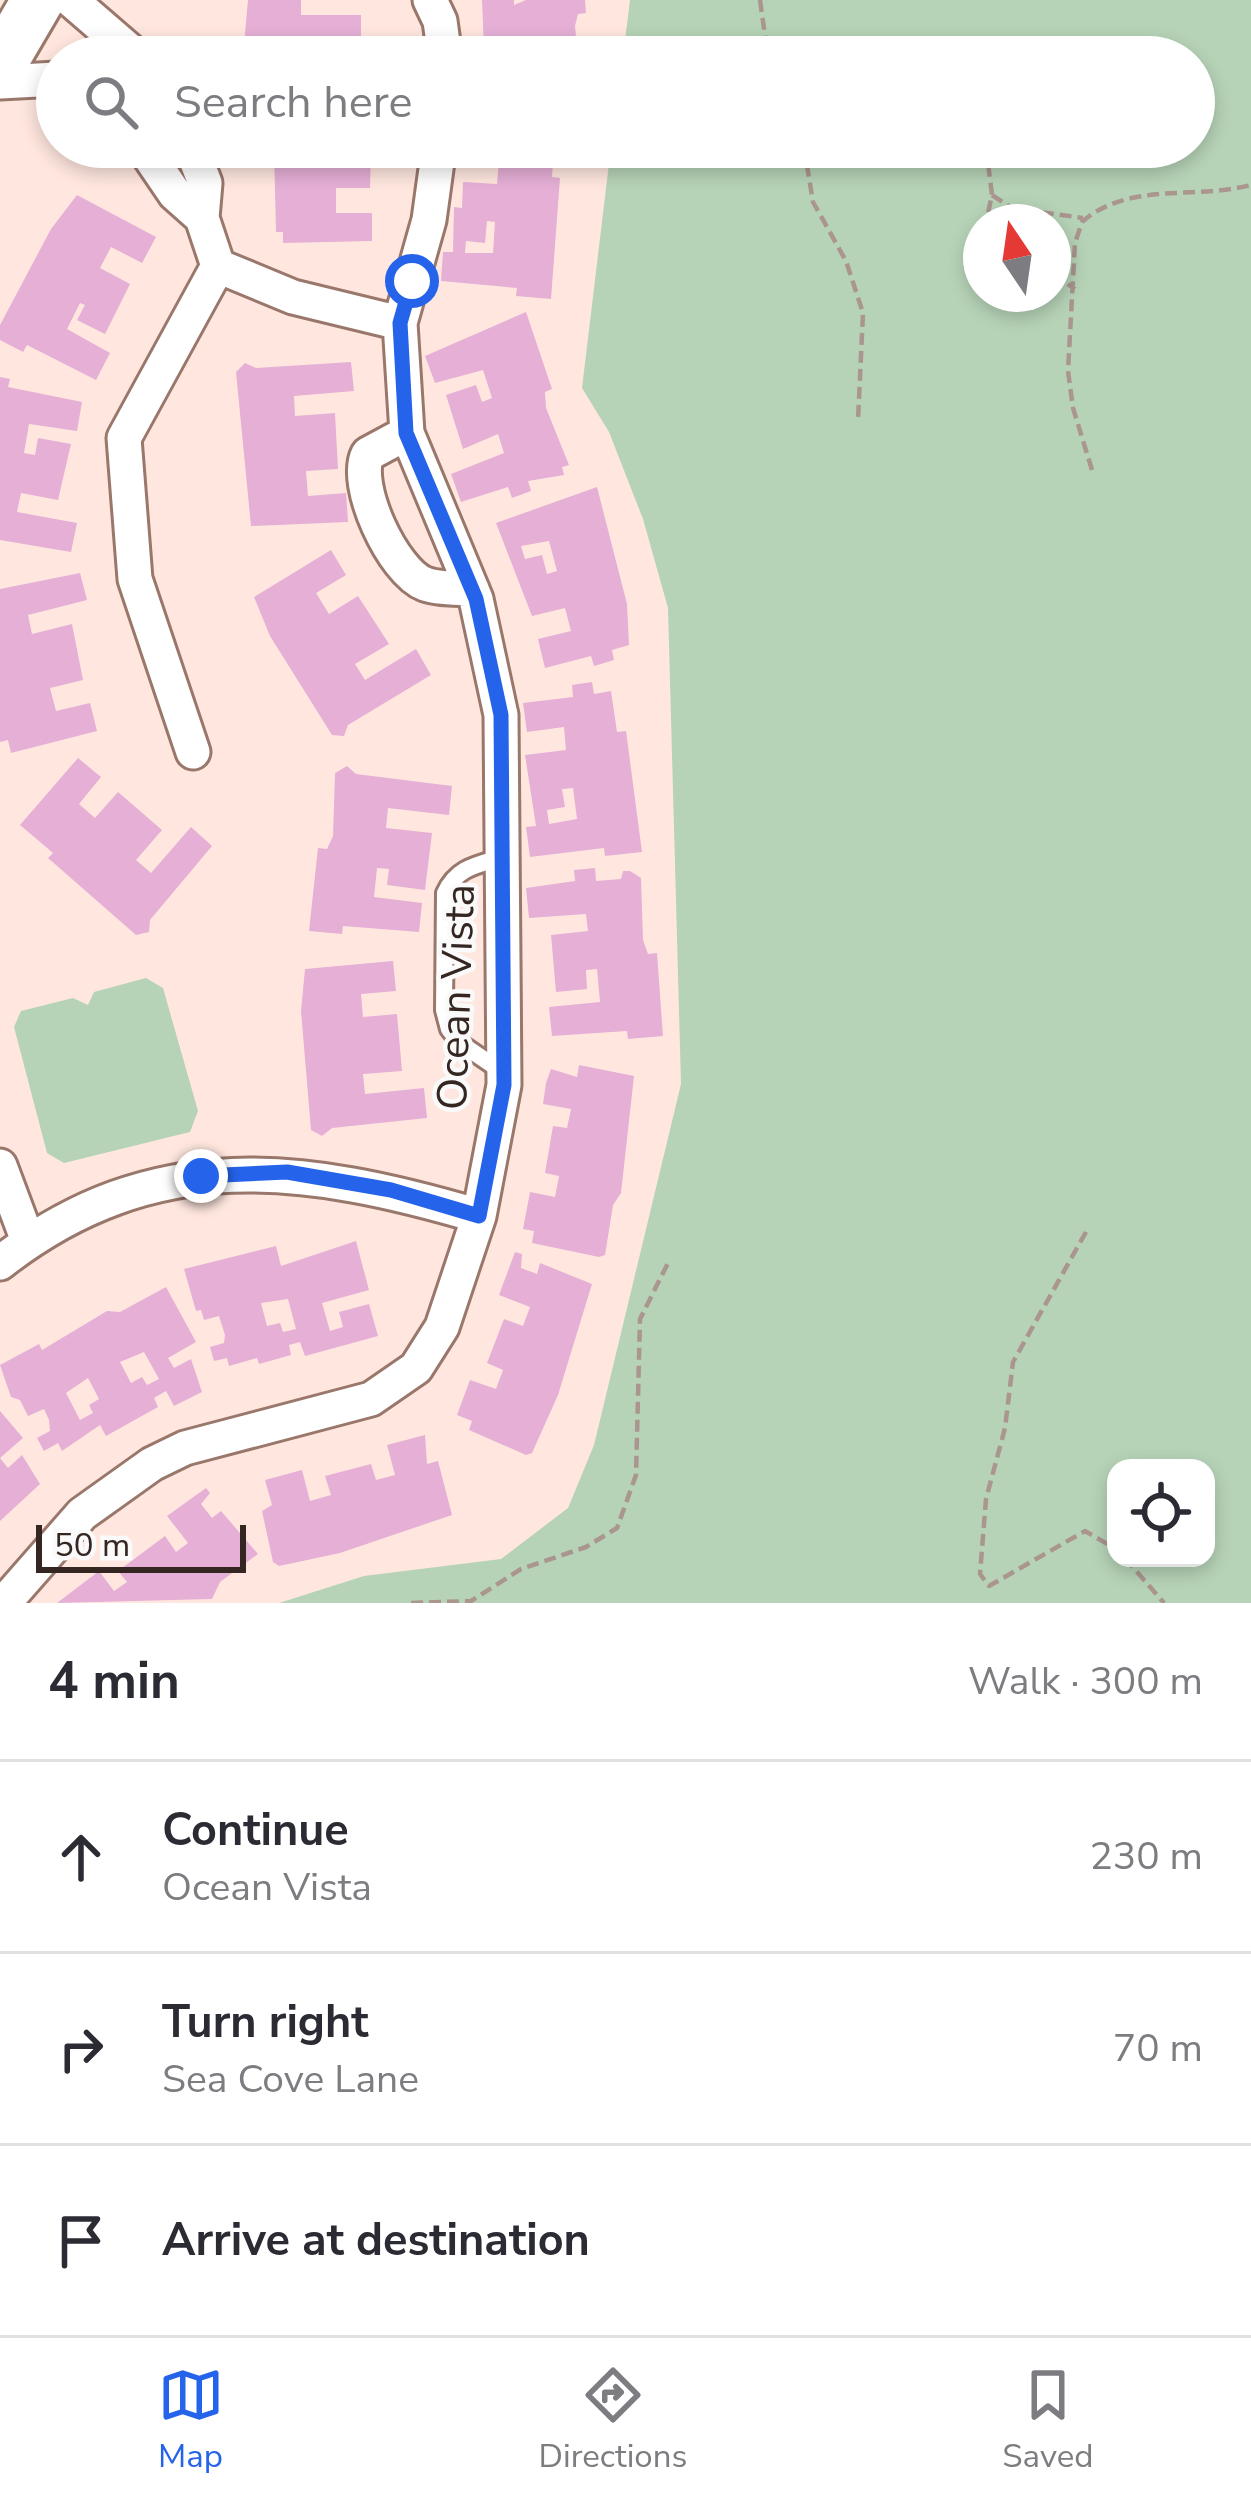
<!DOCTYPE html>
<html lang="en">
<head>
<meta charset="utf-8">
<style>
	body { margin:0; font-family:"Nunito Sans",sans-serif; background:#f2f2f3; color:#2b2b33 }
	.controls { position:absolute; right:36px; bottom:36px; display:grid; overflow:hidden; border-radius:24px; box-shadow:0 6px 18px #0003 }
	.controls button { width:108px; height:108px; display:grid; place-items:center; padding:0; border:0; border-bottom:3px solid #e1e1e2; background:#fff; color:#2b2b33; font:60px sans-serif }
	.compass { position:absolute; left:963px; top:204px; width:108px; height:108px; border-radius:50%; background:#fff; box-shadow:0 6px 18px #0003; rotate:347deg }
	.scale { position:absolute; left:36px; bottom:30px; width:210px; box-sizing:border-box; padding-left:12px; border:6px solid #352621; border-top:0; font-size:33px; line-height:42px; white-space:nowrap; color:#352621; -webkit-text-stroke:9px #fafafa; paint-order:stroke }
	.stop { position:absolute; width:36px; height:36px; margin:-27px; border:9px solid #2563eb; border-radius:50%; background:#fff }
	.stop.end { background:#2563eb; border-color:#fff; box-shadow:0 3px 12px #0008 }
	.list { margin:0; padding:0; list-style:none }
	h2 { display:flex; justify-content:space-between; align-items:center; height:156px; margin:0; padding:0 48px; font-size:51px }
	h2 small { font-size:39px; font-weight:400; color:#7c7c81 }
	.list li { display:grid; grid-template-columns:78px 1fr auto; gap:36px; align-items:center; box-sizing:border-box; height:192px; padding:0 48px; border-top:3px solid #e1e1e2 }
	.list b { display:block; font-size:45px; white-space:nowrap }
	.list p { margin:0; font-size:39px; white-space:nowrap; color:#7c7c81 }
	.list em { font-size:39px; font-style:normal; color:#7c7c81 }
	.icon { flex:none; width:66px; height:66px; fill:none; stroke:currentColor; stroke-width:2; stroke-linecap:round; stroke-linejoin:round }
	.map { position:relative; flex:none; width:1251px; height:1603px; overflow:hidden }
	.search { position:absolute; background:#fff; box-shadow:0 6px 18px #0003; left:36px; right:36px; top:36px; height:132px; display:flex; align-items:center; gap:30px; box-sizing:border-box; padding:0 42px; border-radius:66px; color:#7c7c81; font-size:45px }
	.sheet { height:732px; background:#fff }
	nav { display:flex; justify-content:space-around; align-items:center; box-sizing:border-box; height:168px; border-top:3px solid #e1e1e2; background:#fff; font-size:33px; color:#7c7c81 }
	nav a { display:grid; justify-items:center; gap:6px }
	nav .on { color:#2563eb }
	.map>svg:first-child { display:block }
</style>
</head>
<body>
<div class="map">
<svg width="1251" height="1603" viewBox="0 0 1251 1603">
	<rect width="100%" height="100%" fill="#ffe7df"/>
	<!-- green -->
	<path fill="#b6d3b7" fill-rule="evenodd" d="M630,0H1251V1603H279L364,1576L501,1559L568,1508L594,1445L681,1084L668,608L643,519L609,432L582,388L611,147H1194V57H623ZM1053,222V294H981V222ZM1206,1468V1558H1116V1468Z
		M146,978L163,988L198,1111L190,1132L64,1163L47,1153L14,1027L21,1011L73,998L88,1005L94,992Z"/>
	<!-- building -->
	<path fill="#e5afd6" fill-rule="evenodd" d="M248,0H301V15H361V44L265,47L254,53L244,44Z
		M482,0H514V5L526,0H585L586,13L578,14L575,26L578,57H524L522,43L484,48Z
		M371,147L370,188H336V213H372V241L283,243V232H276L274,149Z
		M464,147H554L552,177L560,178L551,299L516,296L517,288L441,281L443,252H453L454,207L462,208L463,182L497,184L499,160L463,157ZM487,221L495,222L493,253H465L466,241L485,243Z
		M77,195L156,237L142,263L111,247L100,268L130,284L105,334L77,320L85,305L80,303L67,329L110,353L96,380L27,345L23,352L0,340V325L51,229Z
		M526,312L552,389L545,392L546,408L569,465L562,467L564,475L528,481L531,491L512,498L508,487L461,502L451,474L504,453L498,434L463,449L446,395L476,385L482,402L492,398L483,370L435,383L425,356Z
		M351,362L354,391L294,396L295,416L335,413L338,469L306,471L308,496L346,493L348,522L251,526L236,372L245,363L256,368Z
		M0,377L10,379L8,387L82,402L77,431L29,424L24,453L35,455L38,438L71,444L58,500L21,493L17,512L77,523L71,552L0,540Z
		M597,487L627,604L629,645L612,650L614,660L594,666L591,656L545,668L538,639L571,631L565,608L532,616L496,523ZM549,541L557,571L547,574L542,555L525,559L521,546Z
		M331,550L346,575L316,593L329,614L358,596L389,644L355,664L365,680L416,649L431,675L348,725L344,736L332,735L270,636L254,597Z
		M80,573L87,600L28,615L32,634L72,624L83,680L50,688L56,711L90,703L97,731L11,753L8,740L0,742V589Z
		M592,682L594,694L611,691L617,732L626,731L642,852L605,856L604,848L530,857L526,827L536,826L525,755L566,750L564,727L527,732L523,703L573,697L572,685ZM573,788L577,819L549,824L547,810L565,807L562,789Z
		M78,758L101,777L79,804L95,818L118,792L162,830L136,860L151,873L191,827L212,846L150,920L149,932L136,935L48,858L53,853L20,825Z
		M347,766L356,774L452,786L449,815L388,808L386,828L432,833L425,890L387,885L389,869L377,868L374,897L422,903L419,932L343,926L342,934L309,931L318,848L327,849L333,836L335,773Z
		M595,868L596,881L621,879L623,871H630L641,878L643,940L648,954L657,953L663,1036L628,1039L627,1031L552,1036L549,1007L600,1002L597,969L586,970L587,989L556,992L551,935L588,931L586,914L529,918L526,888L575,881L574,870Z
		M393,961L396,991L361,994L363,1017L397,1014L402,1071L363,1074L365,1094L424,1088L427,1118L332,1128L322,1136L311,1130L301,1011L305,969Z
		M579,1065L634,1076L621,1193L613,1205L605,1255L599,1257L532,1243L534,1231L523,1229L530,1192L555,1197L559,1176L545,1173L553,1126L567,1128L571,1109L543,1104L546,1083L551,1069L577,1077Z
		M356,1241L369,1290L322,1303L330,1331L343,1327L339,1312L369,1304L378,1336L305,1356L300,1342L289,1345L291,1355L259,1364L257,1358L229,1366L227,1358L214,1361L210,1347L224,1343L225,1335L219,1316L204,1320L201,1310L196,1311L184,1269L276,1246L281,1266ZM288,1299L296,1329L283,1332L280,1323L267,1326L261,1303Z
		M515,1252L522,1254L521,1268L537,1274L540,1263L592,1284L558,1395L532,1453L526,1455L469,1430L472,1421L457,1415L470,1380L496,1389L503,1370L487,1363L504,1319L523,1326L530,1307L499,1295Z
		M166,1287L196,1342L168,1358L174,1368L191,1359L202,1392L174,1406L166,1391L154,1398L158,1407L106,1436L100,1425L62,1451L58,1443L44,1451L37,1438L50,1431L49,1420L44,1409L28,1416L20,1400L11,1397L0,1365L39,1344L42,1350L107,1311L120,1312ZM144,1352L159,1379L147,1385L142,1377L131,1383L120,1362ZM88,1378L99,1399L89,1405L93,1413L80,1420L66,1393Z
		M0,1411L23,1438L0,1458Z
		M425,1435L427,1464L438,1461L452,1515L340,1553L279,1566L273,1562L262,1511L272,1505L265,1480L302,1470L310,1501L331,1495L325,1476L371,1464L376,1480L395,1475L387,1445Z
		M22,1455L40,1484L0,1521V1458L8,1468Z
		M206,1488L210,1493L201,1504L212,1518L221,1511L258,1554L220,1582L212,1599L57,1603L99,1571L114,1591L127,1582L118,1571L165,1536L176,1552L188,1543L167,1516Z"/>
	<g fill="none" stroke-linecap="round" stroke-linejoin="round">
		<defs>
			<path id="service" d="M503,857C477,865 457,867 445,893L444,1010L449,1029L460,1043L504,1073"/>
			<path id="minor" d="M71,0L137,57
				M430,0L440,21L445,57
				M0,82L57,79
				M143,147L175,194L202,218
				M191,147L205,183L202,218L218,266L293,297L400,323
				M407,433L368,454C352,484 393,572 425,584C438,589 458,588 472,589
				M193,752L135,579L124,438L218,266
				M0,1166L28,1241
				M0,1263C154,1143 305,1165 479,1216
				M4,1603L82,1514L152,1464L185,1448L371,1399L416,1368L442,1327L479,1216L504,1085L501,715L476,599L407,433L400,323L429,220L439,147"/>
			<path id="primary" d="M0,65L38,0"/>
		</defs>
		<!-- service casing -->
		<use href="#service" stroke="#9a776b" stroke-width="22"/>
		<!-- minor casing -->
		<use href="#minor" stroke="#9a776b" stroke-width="39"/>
		<!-- primary casing -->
		<use href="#primary" stroke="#9a776b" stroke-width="57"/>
		<!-- path -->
		<path stroke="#aa958f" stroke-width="4.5" stroke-dasharray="12 6" stroke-linecap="butt" d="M760,0L768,57
			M984,57L987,39
			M804,147L813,202L846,261L863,313L858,420
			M986,147L992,195L986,222
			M992,195L1012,208L1083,218
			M981,248V269
			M1053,274L1075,289
			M1092,470L1073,408L1068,371L1075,243L1082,222C1129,181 1195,200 1251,185
			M1086,1232L1013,1362L1005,1428L986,1499L980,1574L989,1586L1085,1531L1116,1549
			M1125,1558L1164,1603
			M411,1603L471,1601L521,1569L586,1547L617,1528L636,1475L640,1319L670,1259"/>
		<!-- service -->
		<use href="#service" stroke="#fff" stroke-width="16"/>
		<!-- minor -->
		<use href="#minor" stroke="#fff" stroke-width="33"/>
		<!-- primary -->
		<use href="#primary" stroke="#fff" stroke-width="51"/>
	</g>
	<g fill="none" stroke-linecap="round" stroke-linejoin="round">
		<!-- route -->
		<path stroke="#2563eb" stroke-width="15" d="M201,1176L287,1172L391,1190L479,1216L504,1085L501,715L476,599L406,433L400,323L412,281"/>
	</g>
	<g text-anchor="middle" stroke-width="9" stroke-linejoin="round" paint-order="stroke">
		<!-- street labels -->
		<g font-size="42" fill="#352621" stroke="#fafafa">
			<text transform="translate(455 997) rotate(-88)" y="15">Ocean Vista</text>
		</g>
	</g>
</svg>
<div class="controls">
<button><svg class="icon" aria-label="locate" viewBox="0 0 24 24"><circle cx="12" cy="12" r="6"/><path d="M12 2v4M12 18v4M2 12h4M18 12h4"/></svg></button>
</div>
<svg class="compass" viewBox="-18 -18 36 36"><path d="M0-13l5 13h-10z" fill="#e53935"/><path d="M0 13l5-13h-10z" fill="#7c7c81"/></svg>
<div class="scale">50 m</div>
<div class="stop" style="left:412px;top:281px"></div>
<div class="stop end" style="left:201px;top:1176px"></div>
<div class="search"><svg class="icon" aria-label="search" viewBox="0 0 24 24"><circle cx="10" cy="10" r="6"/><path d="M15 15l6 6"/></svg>Search here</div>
</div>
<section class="sheet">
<h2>4 min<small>Walk · 300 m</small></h2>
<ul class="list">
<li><svg class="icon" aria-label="ahead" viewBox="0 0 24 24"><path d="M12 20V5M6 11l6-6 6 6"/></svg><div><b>Continue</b><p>Ocean Vista</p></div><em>230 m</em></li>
<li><svg class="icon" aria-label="right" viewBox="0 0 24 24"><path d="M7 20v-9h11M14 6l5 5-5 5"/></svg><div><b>Turn right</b><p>Sea Cove Lane</p></div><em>70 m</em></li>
<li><svg class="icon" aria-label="arrive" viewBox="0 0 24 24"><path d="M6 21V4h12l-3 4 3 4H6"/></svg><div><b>Arrive at destination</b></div></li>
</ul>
</section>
<nav>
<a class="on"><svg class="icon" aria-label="map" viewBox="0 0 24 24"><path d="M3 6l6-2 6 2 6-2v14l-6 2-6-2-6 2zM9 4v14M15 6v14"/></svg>Map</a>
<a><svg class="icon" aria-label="directions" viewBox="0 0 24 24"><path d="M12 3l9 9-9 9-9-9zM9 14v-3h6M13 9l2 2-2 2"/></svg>Directions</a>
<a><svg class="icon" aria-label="saved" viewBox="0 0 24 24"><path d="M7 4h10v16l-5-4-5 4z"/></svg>Saved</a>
</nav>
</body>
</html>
